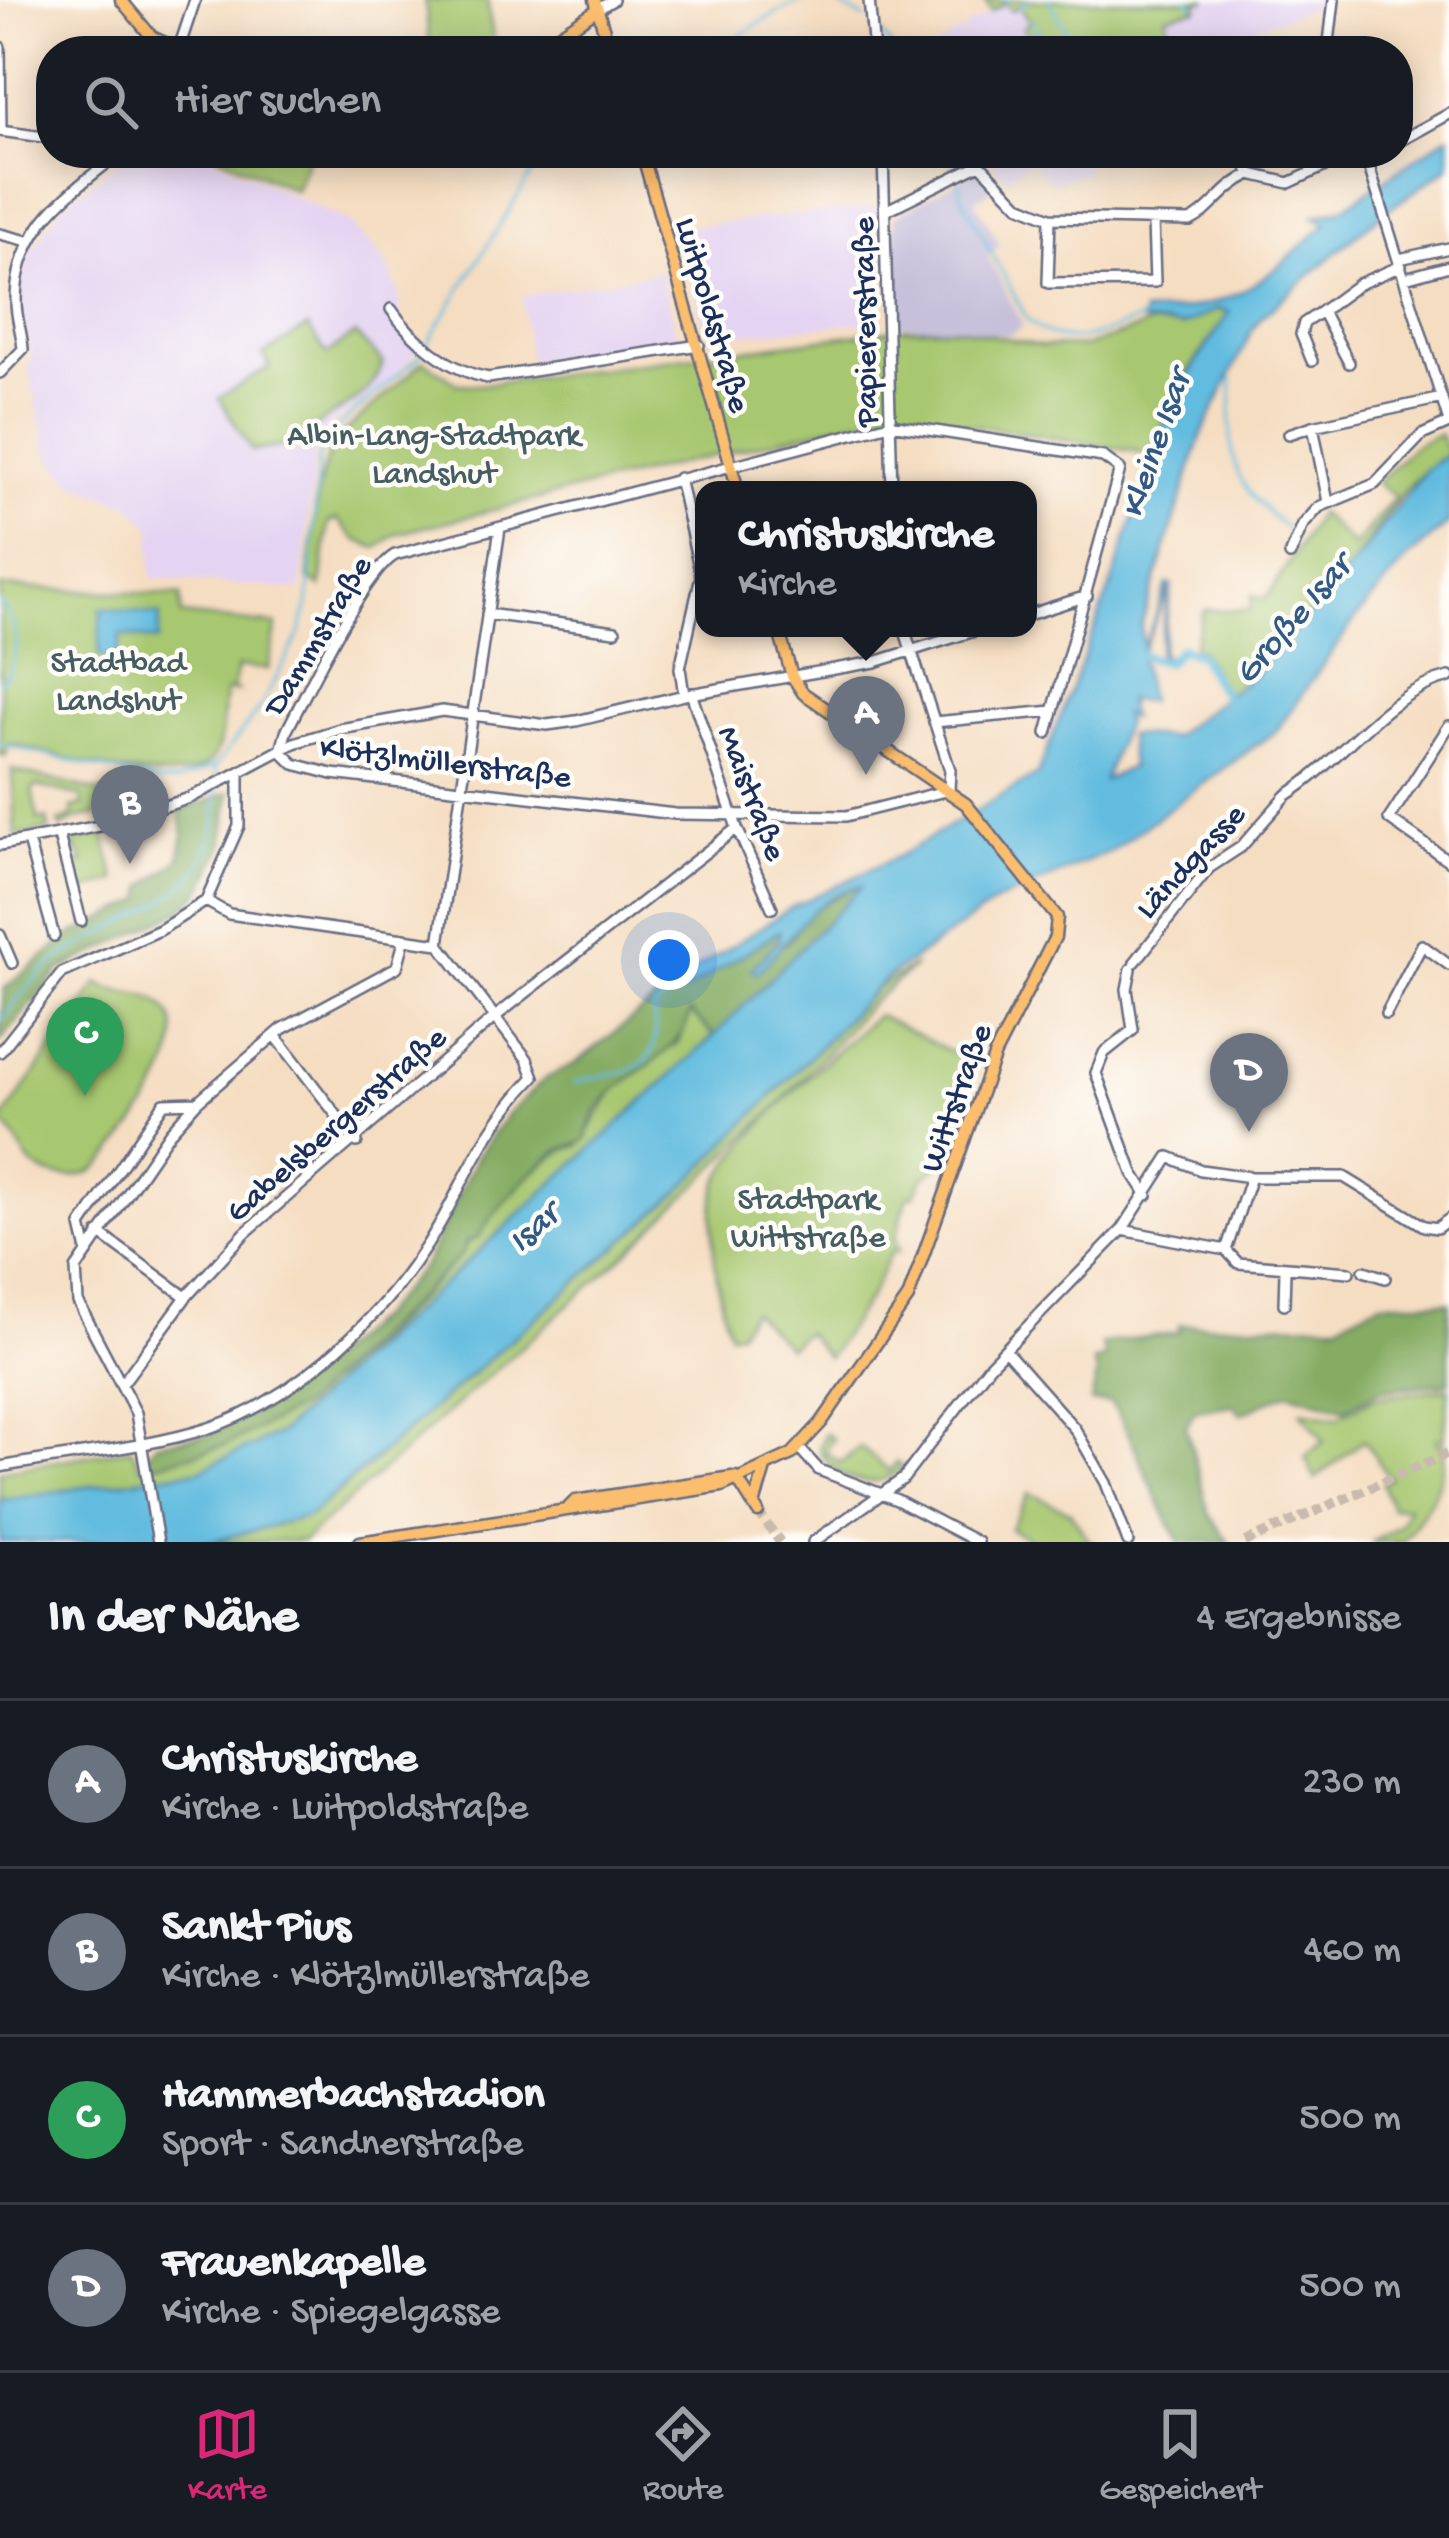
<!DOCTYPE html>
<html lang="de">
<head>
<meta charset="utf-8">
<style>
	body { margin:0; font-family:"Gochi Hand",sans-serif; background:#242831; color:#f1f3f6 }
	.you { position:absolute; left:669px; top:960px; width:42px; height:42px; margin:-30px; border:9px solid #fff; border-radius:50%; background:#1a73e8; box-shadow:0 0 0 18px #1a73e833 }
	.badge { display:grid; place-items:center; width:78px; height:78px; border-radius:50%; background:#db2777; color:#fff; font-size:39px; font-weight:700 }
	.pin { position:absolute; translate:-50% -99px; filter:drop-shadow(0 3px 6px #0008) }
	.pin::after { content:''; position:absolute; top:63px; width:42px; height:36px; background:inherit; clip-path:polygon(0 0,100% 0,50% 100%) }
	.popup { position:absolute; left:695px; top:481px; width:342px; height:156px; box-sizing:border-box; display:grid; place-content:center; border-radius:24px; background:#171b24; filter:drop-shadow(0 3px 9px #0005); font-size:39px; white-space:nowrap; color:#9ea1a6 }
	.popup b { font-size:45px; color:#f1f3f6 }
	.popup::after { content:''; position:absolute; left:50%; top:100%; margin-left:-24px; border:24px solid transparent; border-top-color:#171b24 }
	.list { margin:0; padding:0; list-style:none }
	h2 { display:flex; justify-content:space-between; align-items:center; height:156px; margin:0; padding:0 48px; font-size:51px }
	h2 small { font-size:39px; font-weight:400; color:#9ea1a6 }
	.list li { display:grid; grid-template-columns:78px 1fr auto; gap:36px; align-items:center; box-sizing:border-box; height:168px; padding:0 48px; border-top:3px solid #363941 }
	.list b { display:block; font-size:45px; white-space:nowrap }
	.list p { margin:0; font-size:39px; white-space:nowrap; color:#9ea1a6 }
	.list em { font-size:39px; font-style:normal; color:#9ea1a6 }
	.icon { flex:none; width:66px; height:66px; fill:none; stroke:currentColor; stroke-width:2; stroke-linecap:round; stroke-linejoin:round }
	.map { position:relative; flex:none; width:1449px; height:1542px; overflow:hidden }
	.search { position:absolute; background:#171b24; box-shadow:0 6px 30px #0003; left:36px; right:36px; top:36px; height:132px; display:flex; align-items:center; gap:30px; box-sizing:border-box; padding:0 42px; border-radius:48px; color:#9ea1a6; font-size:45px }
	.sheet { height:828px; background:#171b24 }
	nav { display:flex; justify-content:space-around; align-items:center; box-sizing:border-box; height:168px; border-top:3px solid #363941; background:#171b24; font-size:33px; color:#9ea1a6 }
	nav a { display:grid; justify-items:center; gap:6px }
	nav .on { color:#db2777 }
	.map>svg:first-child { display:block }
</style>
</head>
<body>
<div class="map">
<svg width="1449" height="1542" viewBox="0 0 1449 1542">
	<rect width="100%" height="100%" fill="#fdfcf7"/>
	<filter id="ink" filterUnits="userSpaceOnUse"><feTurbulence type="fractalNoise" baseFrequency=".00833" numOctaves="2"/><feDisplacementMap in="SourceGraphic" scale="24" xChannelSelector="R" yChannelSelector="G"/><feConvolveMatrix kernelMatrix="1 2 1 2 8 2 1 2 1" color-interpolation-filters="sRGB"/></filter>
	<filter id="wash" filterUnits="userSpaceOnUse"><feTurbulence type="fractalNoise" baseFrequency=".004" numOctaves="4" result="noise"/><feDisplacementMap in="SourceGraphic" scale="48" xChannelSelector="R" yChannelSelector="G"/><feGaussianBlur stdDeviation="2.7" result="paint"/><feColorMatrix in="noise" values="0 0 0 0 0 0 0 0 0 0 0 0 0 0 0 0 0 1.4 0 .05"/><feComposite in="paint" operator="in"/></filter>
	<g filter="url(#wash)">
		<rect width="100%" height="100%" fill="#f5ddc1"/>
		<!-- built -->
		<path fill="#e4d3f2" d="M1208,0H1322L1324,4L1253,28L1261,51H1144L1166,16Z
			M1007,2L1020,6L1031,23L1023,28L1042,51H931L960,31L966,37L965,28Z
			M131,153H204L349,223L386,261L399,294L400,322L422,343L389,382L328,428L315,448L301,590L151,578L152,528L132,506L73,483L49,456L28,367L31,357L20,300L25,259L65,203Z
			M989,153H1080L1088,171L1052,183L1030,161L1005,179Z
			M881,206L878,321L709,337L676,228Z
			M660,272L677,335L627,350L529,361L522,296Z"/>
		<!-- industrial -->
		<path fill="#c6c0da" d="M980,168L993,189L975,200L1000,245L988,256L1023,326L1010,335L893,324L895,216Z"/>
		<!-- green -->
		<path fill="#a7c770" stroke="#617b67" stroke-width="3" d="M425,0H487L495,51H430Z
			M985,0H1208L1197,2L1198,9L1166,16L1171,40L1144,51H1086L1072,35L1043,51H1014L1029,42L1023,28L1030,22L1020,6L1012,11L1006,3L991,12Z
			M213,153H310L295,190Z
			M1218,309L1230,311L1188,372L1151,454L891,412L396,534L377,548L354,539L337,519L328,523L321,587L308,578L318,490L331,444L424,361L458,384L478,385L905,328H960L1040,346L1085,347L1151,324L1182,326Z
			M308,327L327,354L355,334L383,362C370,408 326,407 302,443L252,451L219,398L270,367L263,355Z
			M1439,434L1449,454C1409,472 1375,533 1352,566C1325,605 1265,667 1227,695L1201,650L1193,648L1204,610H1251L1252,595L1262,599L1270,594L1319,513L1354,546L1395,497L1377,483L1414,446Z
			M0,587L181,595V615L277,625L268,669L237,667L233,688L237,691H226C220,711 226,748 209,763C172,796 54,754 9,743L6,756L0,755Z
			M12,770L151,805L75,819L61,828L59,822L72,817V808L83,805L82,797L37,786L32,790L38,820L47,819L49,830L15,836Z
			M104,834L116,881L78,892L70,865L84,862L75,847L68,859L64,843Z
			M916,965L872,1002L779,1104L628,1252L303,1541L210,1542L309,1516L337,1493L678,1193L877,988Z
			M98,983C121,999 150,984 170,1015C193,1052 128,1138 100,1166C90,1176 70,1178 57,1176C20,1171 24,1138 1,1122Z
			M690,1011L714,1036L279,1434L199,1470L0,1500V1471L131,1448L141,1467C158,1466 170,1458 186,1454C305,1424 378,1339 462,1254L467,1242L478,1237C492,1210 549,1149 579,1146L618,1084L678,1042Z
			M877,1015L973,1063L943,1162L923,1178L914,1196L908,1195L895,1239L899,1252H891L871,1294L828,1358L806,1332L788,1347L752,1311L738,1332L730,1333C717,1302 704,1206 721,1177C753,1124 830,1056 877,1015Z
			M1449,1388L1444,1439L1437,1438V1444H1445C1444,1487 1427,1508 1402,1542H1371L1400,1526L1408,1506L1391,1508L1382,1483L1390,1479L1364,1440L1315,1479L1305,1457L1324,1441L1301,1411L1337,1417L1376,1397Z
			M825,1433L833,1439L825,1452L841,1463L860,1447L889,1471L896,1462L902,1466C880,1495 831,1481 819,1449Z
			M1029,1493L1070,1512L1090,1542H1035L1010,1529Z"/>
		<!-- forest -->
		<path fill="#85ac62" stroke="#506e60" stroke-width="3" d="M230,792L223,847L201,891L182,910L59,971L0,1042L4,989L69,936L143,900L145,886L179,860L184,835L179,811Z
			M856,885L862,887L714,1036L690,1012C680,1069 594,1075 587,1139C577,1147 571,1144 560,1150C538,1163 490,1214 478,1238L467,1242L462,1254L304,1405L226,1445L149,1466L148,1453L156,1443L210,1434L273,1403L378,1317L425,1264L477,1156L506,1116L545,1079L576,1063L674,986L684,992L780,931L779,940L752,969L790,940L806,914Z
			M1381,1302H1449V1383L1381,1390L1345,1409L1289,1392L1241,1414L1233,1405L1195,1411L1186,1426L1209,1514L1229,1542H1180C1151,1496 1139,1444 1110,1402H1091L1097,1374L1093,1362L1105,1358L1102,1345C1127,1337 1153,1338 1179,1332V1325L1338,1323Z"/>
		<!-- water -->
		<path fill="#62bcdf" stroke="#3e769e" stroke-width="3" d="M1449,135V167L1374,220L1261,317L1251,332L1201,436L1141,626L1143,649L1167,584L1172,585L1161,654L1168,660L1158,657L1169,587L1140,657L1149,701L1127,700L1131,717L1123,714L1126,720L1104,780L1131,767L1128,735L1172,737L1258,672L1352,566L1428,467L1449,454V523L1409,557L1356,618L1277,730L1111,851L996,902L885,979L678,1193L309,1516L209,1542H0V1500L199,1470L279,1434L709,1041L862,886C815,893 788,942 757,973L752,969L779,940V931L684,992L674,989L676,982L792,907L903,854L1038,774L1111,586L1172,401L1229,312L1218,309L1182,326L1142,322L1143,313C1236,309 1261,284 1327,223L1314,216L1342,209Z
			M101,608L160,615L158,641L121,635L117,657L99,656Z"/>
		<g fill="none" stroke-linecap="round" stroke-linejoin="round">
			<!-- stream -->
			<path stroke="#62bcdf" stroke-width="3" d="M829,0L865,19
				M1049,0L1069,34
				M1189,0L1194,7
				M1007,2L1008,0
				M1020,6L1027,2
				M1031,23L1036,20
				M873,24L895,51
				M1027,35L1040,28
				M713,51C741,37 779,7 805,0
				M945,153L956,172
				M959,181L962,197L1028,321C1070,355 1101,332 1145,318
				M1232,378C1230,459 1223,478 1291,532
				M0,603C20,623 21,661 0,682
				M0,744L159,782L179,781L213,767
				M0,1022C17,999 33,978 56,961C143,901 231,904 215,766L260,708L299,636L308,605L319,454L335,429L419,357L544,153
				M575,1083C604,1069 650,1081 655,1039C657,1028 653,1019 654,1008L673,990"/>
			<!-- canal -->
			<path stroke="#62bcdf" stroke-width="9" d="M1141,655L1166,663L1181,648L1199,655L1225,697"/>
		</g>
	</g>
	<g filter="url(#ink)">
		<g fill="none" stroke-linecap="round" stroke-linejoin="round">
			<!-- major-tunnel -->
			<path stroke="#c9baad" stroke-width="10" stroke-dasharray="10 5" stroke-linecap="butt" d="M758,1512L780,1542
				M1245,1542L1449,1453"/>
			<defs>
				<path id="minor" d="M869,0L874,51
					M598,9L613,0
					M0,47L1,131
					M178,51L195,0
					M1328,51L1334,0
					M0,131L51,138
					M1398,142L1449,114
					M883,153L892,490
					M1250,153L1243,159L1251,174
					M1365,154L1449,422
					M887,210L980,164L1019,205L1050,218L1190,221C1211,212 1222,187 1251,174L1289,183L1347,156L1369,153
					M1050,218L1048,283L1155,282L1153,221
					M0,234L28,241
					M1399,259L1449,248
					M1405,278L1449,266
					M391,309C412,340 450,371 488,378L699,345
					M1312,361L1301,334L1304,323L1322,311
					M1349,363L1322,311L1359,284L1401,266
					M0,373L23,349C22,333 16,318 16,302C16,228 67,195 120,153
					M1289,434L1313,426
					M679,478L701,576L680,668L684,695
					M1328,502L1313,426L1442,398
					M1290,555L1303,525L1319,507L1375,484L1422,435L1449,423
					M487,614L615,631
					M1028,615L1087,596
					M691,693L737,828L772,908
					M934,722L1053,711
					M1449,726L1389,819L1449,861
					M281,751L286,732C305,696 364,572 395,555L890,424L1103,457L1120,469L1047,733
					M281,751L294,764L332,774L675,814L846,816L949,790L950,770L904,628
					M1287,795C1342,760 1386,692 1449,677
					M59,836L81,921
					M28,841L54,936
					M0,845L110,824L190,798L294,743L340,729L442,711L547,725L576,721L684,695L875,662L984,628
					M206,901L229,914L439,944
					M0,935L12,963
					M1422,945L1449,965
					M1135,962L1209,868L1241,847L1285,797
					M1131,969L1127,989L1133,1030L1104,1053L1096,1073L1133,1173L1147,1195
					M1386,1014L1422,945
					M275,1035L357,1142
					M0,1052L62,973L160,930L206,901L239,826V775
					M1122,1230L1226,1250L1238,1263L1349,1272
					M99,1233L186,1297
					M1226,1250L1251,1177
					M87,1251L81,1226L164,1103L197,1102
					M1364,1271L1385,1278
					M1284,1304L1285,1271
					M1005,1350L1075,1429L1106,1483L1128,1542
					M122,1384L186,1297L245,1233L495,1017L737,828
					M799,1448L819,1470L897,1500L977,1542
					M0,1467C68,1454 143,1449 209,1428C288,1402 368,1330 415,1263C462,1197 472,1141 534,1077L527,1059L439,944L500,528
					M158,1542L136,1413L78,1302L76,1269L170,1132L197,1102L282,1029L397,967L405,938
					M813,1542L903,1479L990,1365L1122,1230L1169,1157L1201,1170L1251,1177H1344L1424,1226L1437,1228L1449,1219"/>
				<path id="major" d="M121,0L152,37L183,51
					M595,0L610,51
					M534,51L598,9
					M642,153L738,490
					M736,1477L758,1512
					M754,1505L765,1468
					M569,1507L575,1501L732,1477
					M360,1542L722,1486L792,1454L821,1423L908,1298L995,1054L1055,937L1057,917L966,804L803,693L792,676L778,628"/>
			</defs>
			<!-- minor casing -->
			<use href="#minor" stroke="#676c81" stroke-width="14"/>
			<!-- major casing -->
			<use href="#major" stroke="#676c81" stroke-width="15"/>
			<!-- minor -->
			<use href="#minor" stroke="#fff" stroke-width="9"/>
			<!-- major -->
			<use href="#major" stroke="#fbbd6e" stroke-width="10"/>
		</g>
	</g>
	<g text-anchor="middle" stroke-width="9" stroke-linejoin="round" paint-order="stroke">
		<!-- street labels -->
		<g font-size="33" fill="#1b2f5e" stroke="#fdfcf7">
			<text transform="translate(716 314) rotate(74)" y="12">Luitpoldstraße</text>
			<text transform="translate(862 322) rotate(-91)" y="12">Papiererstraße</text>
			<text transform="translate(315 634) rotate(-59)" y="12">Dammstraße</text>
			<text transform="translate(446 759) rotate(7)" y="12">Klötzlmüllerstraße</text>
			<text transform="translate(755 792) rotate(69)" y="12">Maistraße</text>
			<text transform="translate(1188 859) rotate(-47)" y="12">Ländgasse</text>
			<text transform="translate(953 1097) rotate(-70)" y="12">Wittstraße</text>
			<text transform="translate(334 1122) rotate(-41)" y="12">Gabelsbergerstraße</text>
		</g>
		<!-- park labels -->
		<g font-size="33" fill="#455d63" stroke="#fdfcf7">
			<text x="434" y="444">Albin-Lang-Stadtpark<tspan x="434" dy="38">Landshut</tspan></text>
			<text x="118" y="671">Stadtbad<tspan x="118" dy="38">Landshut</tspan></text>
			<text x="808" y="1208">Stadtpark<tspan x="808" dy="38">Wittstraße</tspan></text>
		</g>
		<!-- water labels -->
		<g font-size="36" font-style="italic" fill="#305985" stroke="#fdfcf7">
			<text transform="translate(1152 443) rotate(-71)" y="13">Kleine Isar</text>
			<text transform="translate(1290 617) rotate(-49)" y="13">Große Isar</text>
			<text transform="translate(531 1225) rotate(-43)" y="13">Isar</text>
		</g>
	</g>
</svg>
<div class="you"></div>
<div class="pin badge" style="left:866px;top:775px;background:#6b7280">A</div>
<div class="popup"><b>Christuskirche</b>Kirche</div>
<div class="pin badge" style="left:130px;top:864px;background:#6b7280">B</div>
<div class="pin badge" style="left:85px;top:1096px;background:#2e9e5b">C</div>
<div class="pin badge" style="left:1249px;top:1132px;background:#6b7280">D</div>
<div class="search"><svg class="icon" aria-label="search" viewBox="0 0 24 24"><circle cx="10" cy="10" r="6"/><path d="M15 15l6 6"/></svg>Hier suchen</div>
</div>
<section class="sheet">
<h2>In der Nähe<small>4 Ergebnisse</small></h2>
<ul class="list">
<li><span class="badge" style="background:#6b7280">A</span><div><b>Christuskirche</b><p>Kirche · Luitpoldstraße</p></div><em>230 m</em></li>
<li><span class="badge" style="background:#6b7280">B</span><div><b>Sankt Pius</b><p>Kirche · Klötzlmüllerstraße</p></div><em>460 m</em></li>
<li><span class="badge" style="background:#2e9e5b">C</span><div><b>Hammerbachstadion</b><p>Sport · Sandnerstraße</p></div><em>500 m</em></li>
<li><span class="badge" style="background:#6b7280">D</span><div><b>Frauenkapelle</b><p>Kirche · Spiegelgasse</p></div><em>500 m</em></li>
</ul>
</section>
<nav>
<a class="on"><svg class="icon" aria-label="map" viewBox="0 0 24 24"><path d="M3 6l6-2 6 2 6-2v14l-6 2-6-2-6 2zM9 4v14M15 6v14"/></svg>Karte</a>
<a><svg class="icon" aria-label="directions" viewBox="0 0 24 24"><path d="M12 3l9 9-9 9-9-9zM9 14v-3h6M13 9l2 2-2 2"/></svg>Route</a>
<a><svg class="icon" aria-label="saved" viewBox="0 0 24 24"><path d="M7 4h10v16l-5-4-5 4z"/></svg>Gespeichert</a>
</nav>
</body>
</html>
